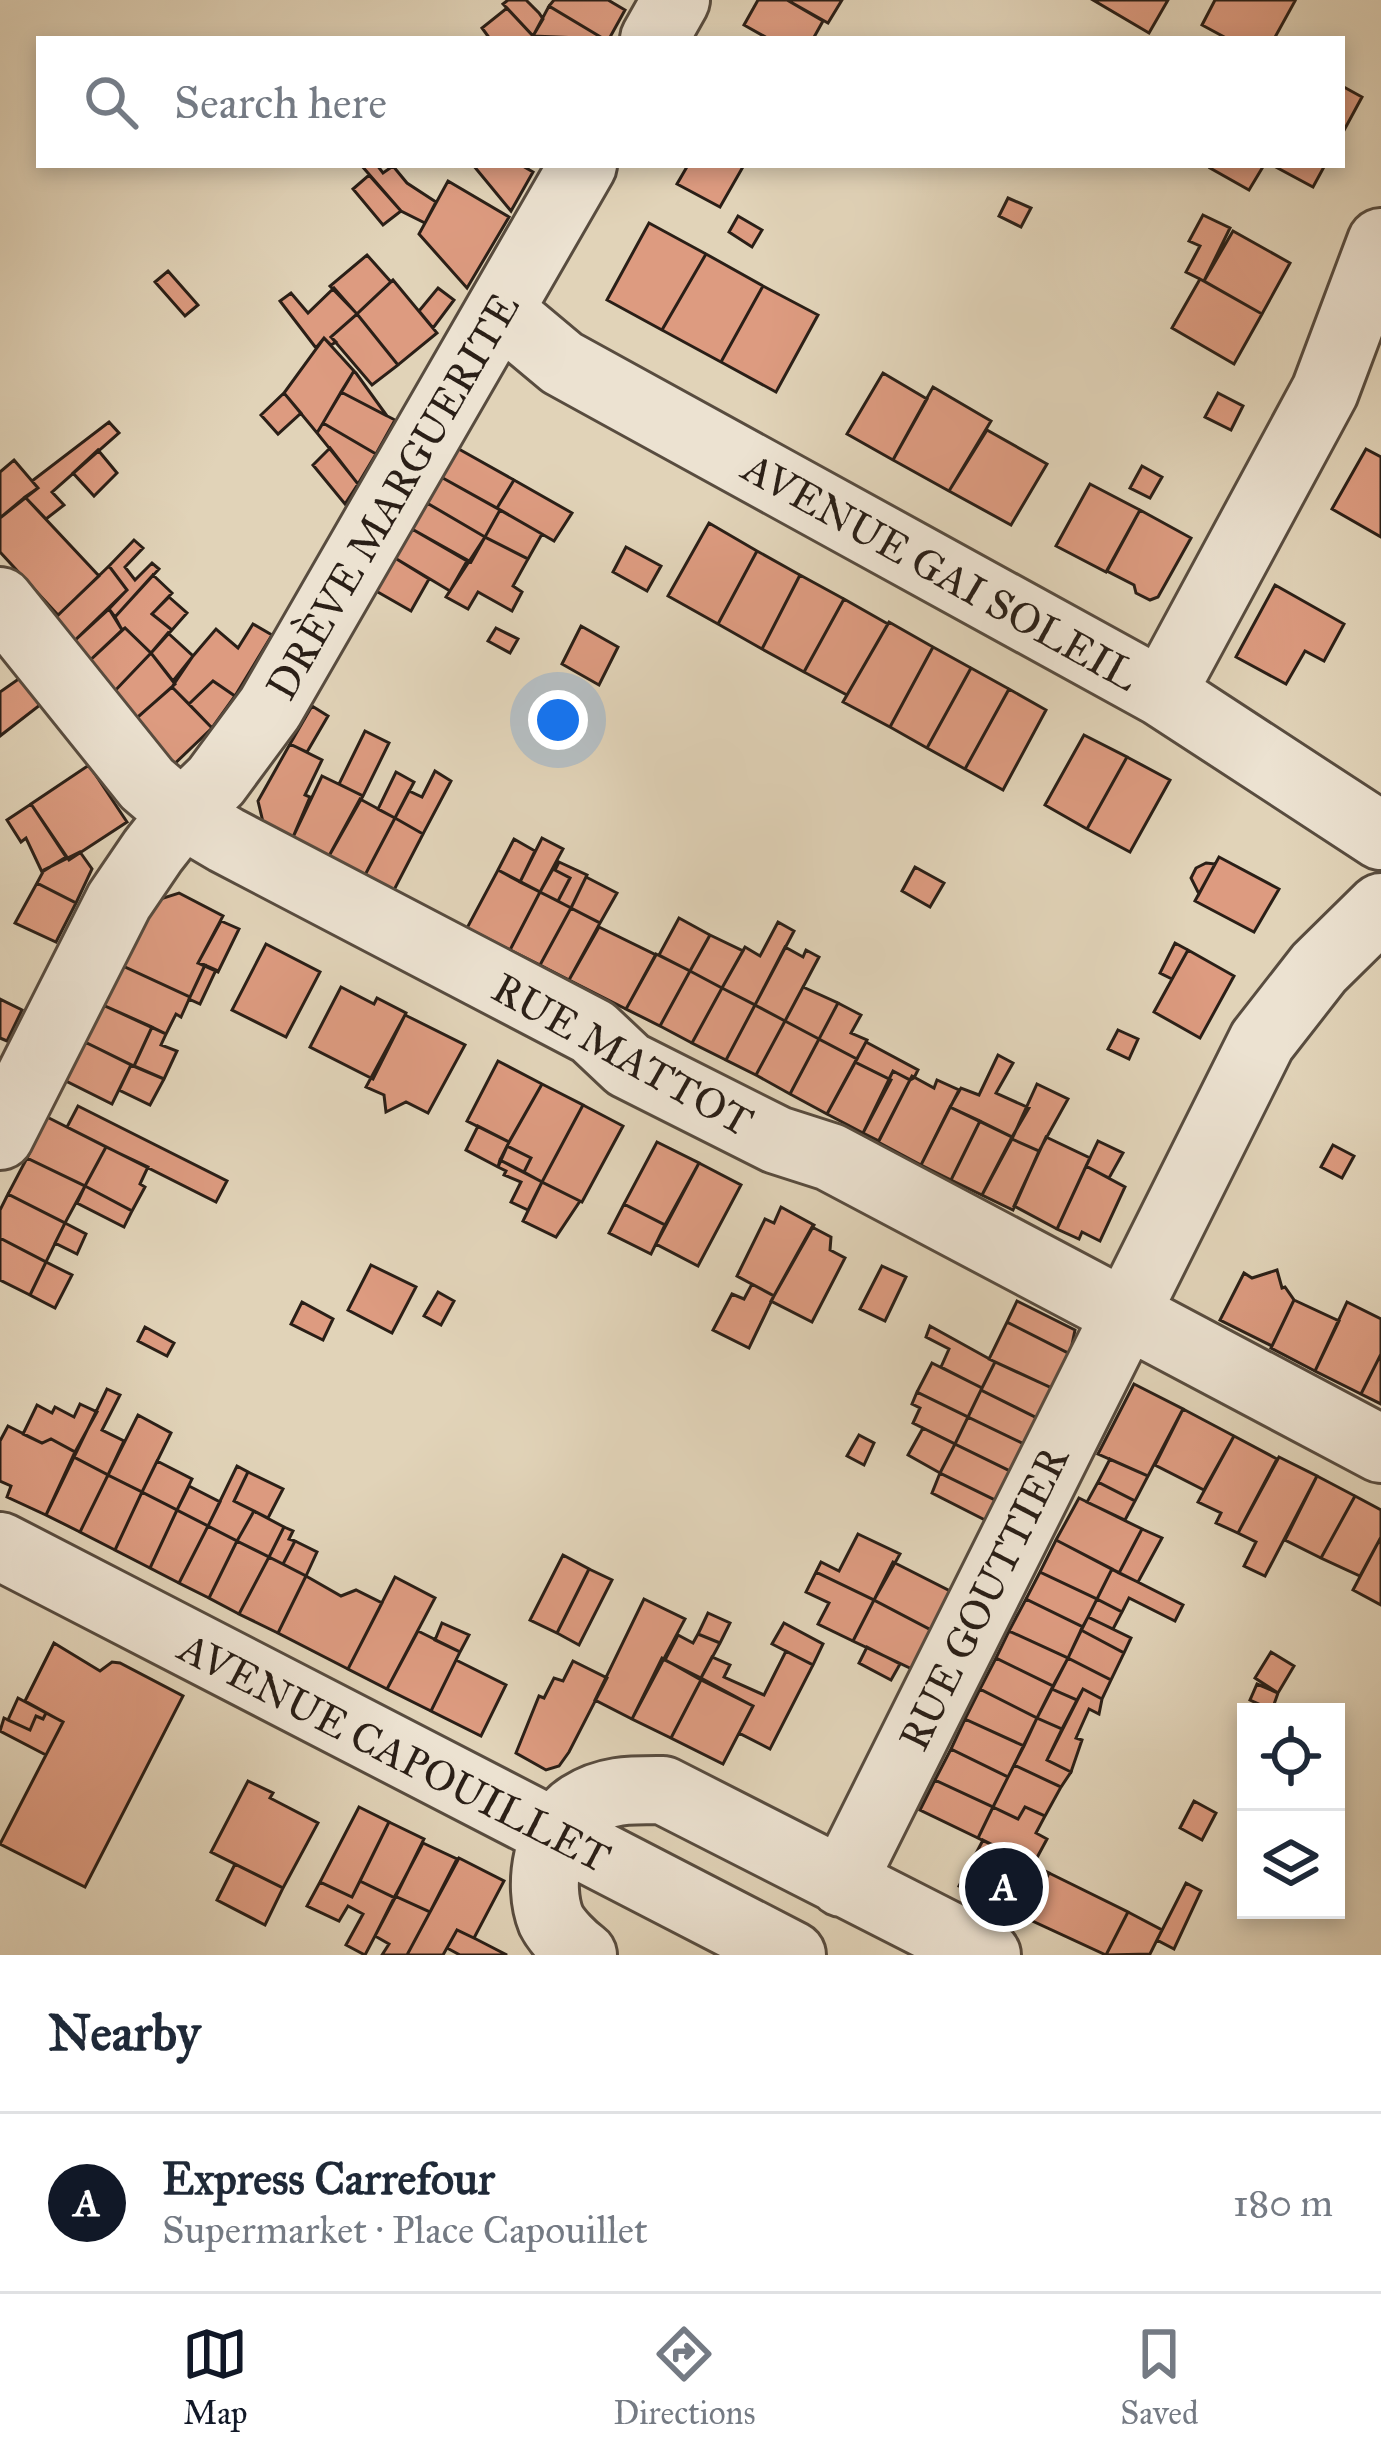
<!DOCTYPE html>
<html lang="en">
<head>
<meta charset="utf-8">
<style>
	body { margin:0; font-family:"IM FELL Great Primer",serif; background:#f6f6f7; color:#1f2937 }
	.controls { position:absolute; right:36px; bottom:36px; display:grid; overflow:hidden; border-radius:0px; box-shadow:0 6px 18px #0003 }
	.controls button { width:108px; height:108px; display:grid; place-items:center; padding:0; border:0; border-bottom:3px solid #e0e1e3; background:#fff; color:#1f2937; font:60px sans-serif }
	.you { position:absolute; left:558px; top:720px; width:42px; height:42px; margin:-30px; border:9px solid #fff; border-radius:50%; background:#1a73e8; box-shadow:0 0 0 18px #1a73e833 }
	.badge { display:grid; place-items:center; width:78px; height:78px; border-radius:50%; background:#111827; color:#fff; font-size:39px; font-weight:700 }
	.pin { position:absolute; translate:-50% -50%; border:6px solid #fff; box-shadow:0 3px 12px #0006 }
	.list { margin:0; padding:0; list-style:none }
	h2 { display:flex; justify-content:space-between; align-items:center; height:156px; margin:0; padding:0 48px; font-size:51px }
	h2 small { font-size:39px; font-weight:400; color:#747a83 }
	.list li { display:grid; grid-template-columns:78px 1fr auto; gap:36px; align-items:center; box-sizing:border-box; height:180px; padding:0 48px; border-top:3px solid #e0e1e3 }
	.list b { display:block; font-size:45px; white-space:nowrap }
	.list p { margin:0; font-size:39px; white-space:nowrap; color:#747a83 }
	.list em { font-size:39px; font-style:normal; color:#747a83 }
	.icon { flex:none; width:66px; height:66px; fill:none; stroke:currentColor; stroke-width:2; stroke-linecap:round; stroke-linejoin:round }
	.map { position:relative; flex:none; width:1381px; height:1955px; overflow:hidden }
	.search { position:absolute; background:#fff; box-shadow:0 6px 18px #0003; left:36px; right:36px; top:36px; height:132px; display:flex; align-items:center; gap:30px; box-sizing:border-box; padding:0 42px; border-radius:0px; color:#747a83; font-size:45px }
	.sheet { height:336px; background:#fff }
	nav { display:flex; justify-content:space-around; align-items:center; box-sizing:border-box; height:168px; border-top:3px solid #e0e1e3; background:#fff; font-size:33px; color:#747a83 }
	nav a { display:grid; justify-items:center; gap:6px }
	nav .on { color:#111827 }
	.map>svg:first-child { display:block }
</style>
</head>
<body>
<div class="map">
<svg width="1381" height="1955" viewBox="0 0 1381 1955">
	<rect width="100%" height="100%" fill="#e1d3b8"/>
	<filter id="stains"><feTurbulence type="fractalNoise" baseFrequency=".00167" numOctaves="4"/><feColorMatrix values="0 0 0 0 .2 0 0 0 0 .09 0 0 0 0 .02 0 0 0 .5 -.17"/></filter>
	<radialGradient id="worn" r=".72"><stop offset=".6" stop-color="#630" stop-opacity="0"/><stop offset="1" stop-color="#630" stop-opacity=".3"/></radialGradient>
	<!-- building -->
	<path fill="#dd9b80" stroke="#2a1f17" stroke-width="3" d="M508,0H526L539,13L543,19L533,36L503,4Z
		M554,0H608L625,10L609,39H604L549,6Z
		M758,0H787L823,21L813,39H769L744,25Z
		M787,0H842L828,23Z
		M1093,0H1168L1149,33Z
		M1215,0H1293L1295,1L1274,39H1228L1202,25Z
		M549,6L604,39L533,36Z
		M507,8L533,36L531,39H490L482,28Z
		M1342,86L1362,97L1342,134Z
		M361,165H377L383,173L393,166L407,183L436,202L425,223L401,211Z
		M473,165H521L533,172L511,211Z
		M688,165H744L720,207L677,184Z
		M1212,165H1264L1249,190L1210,168Z
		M1272,165H1325L1313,187Z
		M369,175L401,211L383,225L353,189Z
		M448,181L509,217L467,288L419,234Z
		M1008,198L1031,208L1021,227L999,216Z
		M1203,215L1230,228L1204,281L1186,272L1200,246L1189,241Z
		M738,216L762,230L752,247L729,232Z
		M649,223L706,254L662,330L607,300Z
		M1233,231L1290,263L1262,314L1204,281Z
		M706,254L763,286L721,362L662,330Z
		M367,255L391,282L357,314L330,286Z
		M168,271L198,305L185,316L155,282Z
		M1200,279L1262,314L1234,364L1172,328Z
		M393,280L437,333L398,365L357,314Z
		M763,286L818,315L776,392L721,362Z
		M334,288L357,314L331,337L336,342L331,345L324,338L316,348L280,301L291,293L308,313Z
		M438,288L454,300L433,328L419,311Z
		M357,314L398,365L372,385L331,337Z
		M324,338L354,371L317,433L284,393Z
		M354,371L356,373L387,416L341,392Z
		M883,373L927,399L893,460L847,434Z
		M933,387L991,421L949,491L893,460Z
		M341,392L395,420L376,454L323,423Z
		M284,393L301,413L278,434L261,415Z
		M1218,393L1243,406L1231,430L1205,417Z
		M109,422L119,433L52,492L64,505L46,519L25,497L38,488L32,481Z
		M323,423L376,454L358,484L317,433Z
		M987,430L1047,464L1011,525L949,491Z
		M330,448L358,484L345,504L313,465Z
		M457,448L514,480L497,508L441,477Z
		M1366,449L1381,457V537L1332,509Z
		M98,450L117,473L94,496L73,473Z
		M14,460L38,488L0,518V472Z
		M1142,466L1162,477L1150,498L1130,488Z
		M441,477L500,510L485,537L427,503Z
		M514,480L572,513L554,541L497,508Z
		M1090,484L1140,510L1106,572L1056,546Z
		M25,497L99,576L58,615L0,552V518Z
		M427,503L485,537L471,562L412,529Z
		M500,510L542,534L528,559L485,537Z
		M1140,510L1191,538L1158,597L1150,600L1136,593L1134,585L1107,571Z
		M709,523L757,551L718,624L668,596Z
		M412,529L467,561L450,591L395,558Z
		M485,537L528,559L513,586L522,592L512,611L478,592L468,609L446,597Z
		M134,540L143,548L125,567L135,580L152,563L159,569L115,617L109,609L127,590L109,566Z
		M626,547L661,566L647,591L613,572Z
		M757,551L800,575L762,649L718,624Z
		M395,558L429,579L411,611L376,591Z
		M109,566L127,590L71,644L51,622Z
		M153,575L172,593L152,614L172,630L151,653L125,628L122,630L115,617Z
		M800,575L844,599L804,672L762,649Z
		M1275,585L1344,624L1324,661L1305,651L1286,684L1236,657Z
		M169,597L187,613L172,630L152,614Z
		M844,599L888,624L847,695L804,672Z
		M109,609L122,630L85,665L71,644Z
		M889,622L933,647L890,727L843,702Z
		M253,624L272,635L235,696L213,681L189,704L172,687L193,656L216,629L238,648Z
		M581,626L618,647L599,685L562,664Z
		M125,628L151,653L109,697L85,665Z
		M496,628L518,639L510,653L488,641Z
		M168,633L193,656L173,681L151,653Z
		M933,647L971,668L927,748L890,727Z
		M151,653L175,684L130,724L109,697Z
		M971,668L1009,689L965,769L927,748Z
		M20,678L40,705L0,736V692Z
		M213,681L235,696L212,728L189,704Z
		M172,687L212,728L166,772L125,728Z
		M1009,689L1046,710L1003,790L965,769Z
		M312,706L328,716L307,752L290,744Z
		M365,731L389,743L363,796L339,784Z
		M1084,735L1127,757L1087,829L1045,805Z
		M290,744L322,760L305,795L310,797L293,837L263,822L258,801Z
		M1127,757L1170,780L1130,852L1087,829Z
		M89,765L127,822L69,860L31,804Z
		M435,771L451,781L423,834L395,818L409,791L422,797Z
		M396,772L414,782L395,818L378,809Z
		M322,776L363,796L329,856L293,837Z
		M360,799L395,818L365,875L329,856Z
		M31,804L66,857L42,872L26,838L21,842L7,820Z
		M395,818L423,834L394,890L365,875Z
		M542,838L563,849L540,892L520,882Z
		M514,839L535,851L520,882L498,870Z
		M80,852L92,869L76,903L37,883L44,870Z
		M1219,857L1279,889L1254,932L1195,901Z
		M559,862L587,875L571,908L558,901L570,878L555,870Z
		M1206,863L1215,864L1199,894L1191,878L1196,868Z
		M915,867L944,883L930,907L902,891Z
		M553,869L570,878L558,901L540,892Z
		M498,870L540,892L510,950L467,928Z
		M586,877L617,893L600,923L571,908Z
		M37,883L76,903L56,942L15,923Z
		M540,892L571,908L540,965L510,950Z
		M179,893L223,916L198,963L205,965L190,997L123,966L154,901Z
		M571,908L600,923L569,980L540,965Z
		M679,918L710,935L690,971L659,955Z
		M221,921L239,929L218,972L198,963Z
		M778,922L794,931L755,1005L722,988L745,947L760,956Z
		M599,927L656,955L626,1009L569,980Z
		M710,935L743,951L722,988L690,971Z
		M1175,943L1188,950L1172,979L1160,973Z
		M266,944L320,972L286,1037L232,1010Z
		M785,947L803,957L806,950L819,957L785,1021L755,1005Z
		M1188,950L1234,976L1200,1038L1154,1012Z
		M656,954L690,971L660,1026L626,1009Z
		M205,965L216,970L200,1004L189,999Z
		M123,966L190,997L181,1017L176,1014L166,1034L103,1005Z
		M690,971L722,988L692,1043L660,1026Z
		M341,987L374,1004L377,998L406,1013L373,1079L310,1047Z
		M803,987L838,1003L819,1039L785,1021Z
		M722,988L755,1005L726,1060L692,1043Z
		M0,999L22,1010L7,1041L0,1038Z
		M838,1003L861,1015L851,1033L867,1040L857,1059L819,1039Z
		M103,1005L152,1027L134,1066L85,1042Z
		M755,1005L785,1021L756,1075L726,1060Z
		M405,1015L465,1045L428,1113L406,1102L386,1112L384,1095L366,1087Z
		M785,1021L819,1039L790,1094L756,1075Z
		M152,1027L166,1034L161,1045L177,1051L164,1079L134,1066Z
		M1118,1030L1138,1039L1129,1059L1108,1049Z
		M819,1039L857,1059L827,1114L790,1094Z
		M85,1042L131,1065L112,1104L66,1081Z
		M866,1042L918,1070L914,1078L910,1080L893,1071L889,1079L855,1062Z
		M998,1055L1013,1063L996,1093L1029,1108L1012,1137L950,1107L961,1088L979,1095Z
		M498,1061L542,1084L509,1142L467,1121Z
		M855,1062L891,1080L863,1133L827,1114Z
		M131,1065L164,1079L150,1105L119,1090Z
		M893,1071L910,1080L879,1141L863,1133Z
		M912,1076L934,1088L937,1080L959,1090L921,1165L878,1142Z
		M542,1084L583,1105L542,1182L524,1172L531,1158L507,1146Z
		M1037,1084L1068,1099L1039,1151L1012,1139Z
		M583,1105L623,1126L582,1202L542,1182Z
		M78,1106L227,1181L216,1202L67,1127Z
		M950,1107L980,1121L951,1180L921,1165Z
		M47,1117L106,1147L85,1186L27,1158Z
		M980,1121L1012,1137L982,1195L951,1180Z
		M478,1126L509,1142L498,1167L466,1150Z
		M1046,1137L1090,1158L1057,1229L1014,1206Z
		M1012,1139L1039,1151L1013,1210L982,1195Z
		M1098,1141L1123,1153L1109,1178L1086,1166Z
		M657,1142L699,1163L665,1225L624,1204Z
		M1333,1145L1354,1156L1342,1178L1321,1167Z
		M507,1146L531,1158L524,1172L500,1160Z
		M106,1147L148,1167L140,1184L145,1187L132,1211L85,1186Z
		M27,1158L85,1186L65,1223L8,1194Z
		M500,1160L542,1182L528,1210L511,1202L521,1182L504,1175L506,1171L498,1167Z
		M699,1163L741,1185L698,1266L656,1244Z
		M1086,1166L1125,1187L1100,1241L1082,1232L1079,1239L1057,1229Z
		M542,1182L580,1201L556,1237L523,1221Z
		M85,1186L132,1211L124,1227L77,1203Z
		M8,1194L65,1223L46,1262L0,1238V1210Z
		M624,1204L665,1225L651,1254L609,1233Z
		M781,1207L814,1225L774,1296L737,1276L765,1219L774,1223Z
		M65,1223L86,1234L77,1254L55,1243Z
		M812,1227L831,1237L830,1250L845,1258L812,1322L771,1301Z
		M0,1238L46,1262L30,1295L0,1280Z
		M46,1262L72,1275L55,1308L30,1295Z
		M371,1265L416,1287L392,1333L348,1310Z
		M882,1266L906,1277L885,1321L860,1309Z
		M1277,1270L1282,1288L1285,1287L1294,1300L1272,1346L1220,1320L1244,1273L1252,1278Z
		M752,1284L774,1296L749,1348L713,1330L732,1294L744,1299Z
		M438,1292L454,1301L441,1325L424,1316Z
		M1294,1300L1339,1321L1315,1371L1271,1348Z
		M1017,1301L1075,1330L1070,1354L1007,1322Z
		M302,1302L333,1319L323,1340L291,1324Z
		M1347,1302L1381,1319V1354L1361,1394L1315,1371Z
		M1007,1322L1070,1354L1054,1389L989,1359Z
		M930,1326L995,1362L982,1388L941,1367L949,1349L926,1337Z
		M145,1327L174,1343L167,1356L138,1341Z
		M1381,1354V1404L1361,1394Z
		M995,1362L1054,1389L1039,1419L981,1390Z
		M932,1363L982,1388L968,1417L917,1392Z
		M1134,1384L1183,1409L1148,1476L1098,1454Z
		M107,1389L120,1395L102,1430L124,1441L108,1475L74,1457Z
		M981,1390L1039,1419L1026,1445L968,1417Z
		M917,1392L968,1417L955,1444L913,1423L920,1408L912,1404Z
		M80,1404L97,1412L75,1452L51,1439L42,1443L23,1434L37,1405L52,1413L55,1407L74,1417Z
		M1183,1409L1234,1436L1204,1490L1155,1465Z
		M138,1415L171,1433L142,1492L108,1475Z
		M968,1417L1026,1445L1012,1472L955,1444Z
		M8,1426L42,1443L51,1439L75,1452L46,1515L7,1497L11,1486L0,1481V1441Z
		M923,1428L955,1444L940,1473L908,1455Z
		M859,1435L874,1443L864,1465L847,1456Z
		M1234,1436L1277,1459L1238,1533L1216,1523L1221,1513L1198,1502Z
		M955,1444L1012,1472L997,1501L940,1473Z
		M74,1457L108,1475L80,1532L46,1515Z
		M1279,1457L1317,1476L1265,1576L1244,1566L1256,1542L1238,1533Z
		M1110,1459L1148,1476L1135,1501L1098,1482Z
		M157,1461L192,1479L177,1510L142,1492Z
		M237,1466L248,1472L234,1501L254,1511L237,1541L208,1526Z
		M248,1472L283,1489L268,1518L234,1501Z
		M940,1473L997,1501L987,1521L932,1493Z
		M108,1475L142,1492L115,1550L80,1532Z
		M1317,1476L1355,1496L1321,1558L1285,1540Z
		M1098,1482L1135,1501L1125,1520L1087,1502Z
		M189,1486L220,1502L208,1526L177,1510Z
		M142,1492L177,1510L150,1568L115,1550Z
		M1355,1496L1381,1510V1537L1360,1576L1321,1558Z
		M1079,1498L1142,1529L1119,1573L1056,1540Z
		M177,1510L208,1526L179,1583L150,1568Z
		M254,1511L284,1527L269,1557L237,1541Z
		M208,1526L237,1541L209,1598L179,1583Z
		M284,1527L293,1531L289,1539L295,1541L283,1564L269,1557Z
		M1142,1529L1162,1538L1138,1582L1119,1573Z
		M858,1534L900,1554L874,1600L816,1572L821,1562L839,1571Z
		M1381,1537V1605L1353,1590Z
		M1056,1540L1112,1569L1097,1599L1040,1572Z
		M237,1541L269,1557L239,1614L209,1598Z
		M295,1541L317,1552L306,1576L283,1564Z
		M563,1555L589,1569L557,1633L530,1620Z
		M269,1557L306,1576L278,1633L239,1614Z
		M893,1562L950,1591L931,1630L874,1600Z
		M589,1569L612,1580L579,1645L557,1633Z
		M1112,1569L1183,1605L1175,1621L1129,1598L1122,1612L1097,1599Z
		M816,1572L874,1600L853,1641L818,1624L829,1603L806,1592Z
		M1040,1572L1097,1599L1083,1627L1026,1599Z
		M306,1576L341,1596L356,1590L382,1603L348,1669L278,1633Z
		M395,1577L435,1598L387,1689L348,1669Z
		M644,1599L685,1619L632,1719L595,1700Z
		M1026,1599L1083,1627L1068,1658L1009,1631Z
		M1097,1599L1122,1612L1113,1629L1088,1617Z
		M874,1600L931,1630L912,1669L853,1641Z
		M708,1613L730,1623L720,1643L698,1634Z
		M1088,1617L1131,1638L1124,1653L1081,1630Z
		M442,1623L469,1635L460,1652L435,1640Z
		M784,1623L823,1644L813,1665L772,1644Z
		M1081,1630L1124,1653L1111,1680L1068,1658Z
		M418,1631L460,1652L431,1711L387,1689Z
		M1009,1631L1068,1658L1053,1686L996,1658Z
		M698,1634L720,1643L701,1678L665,1660L678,1635L693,1643Z
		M54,1643L100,1671L112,1662L120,1663L183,1696L85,1887L0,1844L63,1722L25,1701Z
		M867,1647L900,1664L891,1680L859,1663Z
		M786,1651L813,1665L770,1749L739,1733L753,1706L701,1678L712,1657L730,1665L724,1677L764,1695Z
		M1271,1652L1294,1666L1278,1693L1255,1678Z
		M662,1658L701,1680L671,1738L632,1719Z
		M996,1658L1053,1686L1037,1718L980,1689Z
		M1068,1658L1111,1680L1102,1699L1083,1689L1077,1700L1052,1689Z
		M456,1660L506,1685L481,1736L431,1711Z
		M573,1661L607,1678L569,1752L559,1766L546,1770L516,1753L539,1696L544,1698L554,1678L563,1681Z
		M701,1680L753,1706L723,1764L671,1738Z
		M1257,1684L1278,1693L1272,1710L1250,1700Z
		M980,1689L1037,1718L1024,1746L965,1719Z
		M1052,1689L1077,1700L1062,1729L1037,1718Z
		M1083,1689L1102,1699L1099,1714L1089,1709L1076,1738L1082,1740L1071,1772L1047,1760Z
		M18,1698L46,1713L43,1719L36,1716L30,1730L8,1720Z
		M46,1713L63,1722L46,1755L0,1731L4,1718L30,1730L36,1716L43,1719Z
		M1037,1718L1062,1729L1047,1760L1071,1772L1061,1787L1014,1765Z
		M965,1719L1024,1746L1008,1777L951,1749Z
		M951,1749L1008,1777L993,1807L935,1780Z
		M1014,1765L1061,1787L1045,1816L1025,1807L1018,1819L993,1807Z
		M935,1780L993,1807L978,1838L920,1810Z
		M248,1781L273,1793L270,1798L318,1823L283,1888L211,1852Z
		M1194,1801L1216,1813L1202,1840L1180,1828Z
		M359,1807L389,1822L352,1897L320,1882Z
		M993,1807L1018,1819L1025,1807L1045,1816L1036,1833L1047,1839L1033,1865L978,1838Z
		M389,1822L424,1839L395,1898L360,1881Z
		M983,1840L1049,1873L1026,1918L959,1886Z
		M423,1843L457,1859L430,1912L395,1896Z
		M459,1858L504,1881L474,1938L457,1930L443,1955H407Z
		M235,1864L283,1888L265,1925L217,1900Z
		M1049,1873L1128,1912L1106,1955L1026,1918Z
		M360,1881L395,1898L365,1955L346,1945L363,1914L348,1906L339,1921L307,1906L320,1882L352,1897Z
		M1186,1883L1201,1891L1174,1949L1157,1940Z
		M395,1896L430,1912L407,1955H382L389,1944L375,1936Z
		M1128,1912L1162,1930L1150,1954L1106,1955Z
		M457,1930L474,1938L507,1955H460L447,1948Z"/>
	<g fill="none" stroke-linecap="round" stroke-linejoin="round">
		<defs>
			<path id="minor" d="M654,39L676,0
				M500,311L562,363L1162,693L1381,836
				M0,601L147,784L182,814L226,840L593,1032L628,1065L777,1140L830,1157L1381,1449
				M1162,693L1325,391L1381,242
				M0,1136L119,901L153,851L182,814L216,781L270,708L583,165
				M0,1546L792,1955
				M842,1883L1262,1041L1319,968L1381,907
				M583,1955C572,1947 557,1932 551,1920C537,1885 547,1827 580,1806C607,1789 632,1790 663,1790L987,1955"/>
		</defs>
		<!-- minor casing -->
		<use href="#minor" stroke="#584c3f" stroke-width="72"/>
		<!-- minor -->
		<use href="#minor" stroke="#ece2d1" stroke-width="66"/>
	</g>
	<g text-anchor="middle" stroke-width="12" stroke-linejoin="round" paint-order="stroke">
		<!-- street labels -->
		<g font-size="42" fill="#2a1f17" stroke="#ece2d1">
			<text transform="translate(392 496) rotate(-60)" y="15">DRÈVE MARGUERITE</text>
			<text transform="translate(941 571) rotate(29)" y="15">AVENUE GAI SOLEIL</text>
			<text transform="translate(623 1054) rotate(29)" y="15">RUE MATTOT</text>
			<text transform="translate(983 1598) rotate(-64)" y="15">RUE GOUTTIER</text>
			<text transform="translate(395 1752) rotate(27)" y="15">AVENUE CAPOUILLET</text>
		</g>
	</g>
	<rect width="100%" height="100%" filter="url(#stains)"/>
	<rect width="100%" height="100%" fill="url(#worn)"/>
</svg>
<div class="controls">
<button><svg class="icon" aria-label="locate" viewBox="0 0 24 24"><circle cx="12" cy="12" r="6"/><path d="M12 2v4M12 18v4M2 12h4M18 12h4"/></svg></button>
<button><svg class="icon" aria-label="layers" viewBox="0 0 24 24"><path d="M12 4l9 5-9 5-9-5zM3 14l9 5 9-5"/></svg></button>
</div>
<div class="you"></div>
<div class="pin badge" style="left:1004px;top:1887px">A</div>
<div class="search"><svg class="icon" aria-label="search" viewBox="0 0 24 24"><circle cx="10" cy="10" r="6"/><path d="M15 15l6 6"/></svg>Search here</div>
</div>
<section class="sheet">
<h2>Nearby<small></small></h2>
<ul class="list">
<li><span class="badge">A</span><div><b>Express Carrefour</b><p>Supermarket · Place Capouillet</p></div><em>180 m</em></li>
</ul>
</section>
<nav>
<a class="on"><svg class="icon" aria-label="map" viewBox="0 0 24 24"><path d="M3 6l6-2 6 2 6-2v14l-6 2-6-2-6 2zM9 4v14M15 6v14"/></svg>Map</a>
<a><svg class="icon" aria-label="directions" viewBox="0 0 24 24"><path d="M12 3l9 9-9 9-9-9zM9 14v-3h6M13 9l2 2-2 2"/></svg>Directions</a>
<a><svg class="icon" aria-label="saved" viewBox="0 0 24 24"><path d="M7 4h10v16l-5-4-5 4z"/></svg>Saved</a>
</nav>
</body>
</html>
